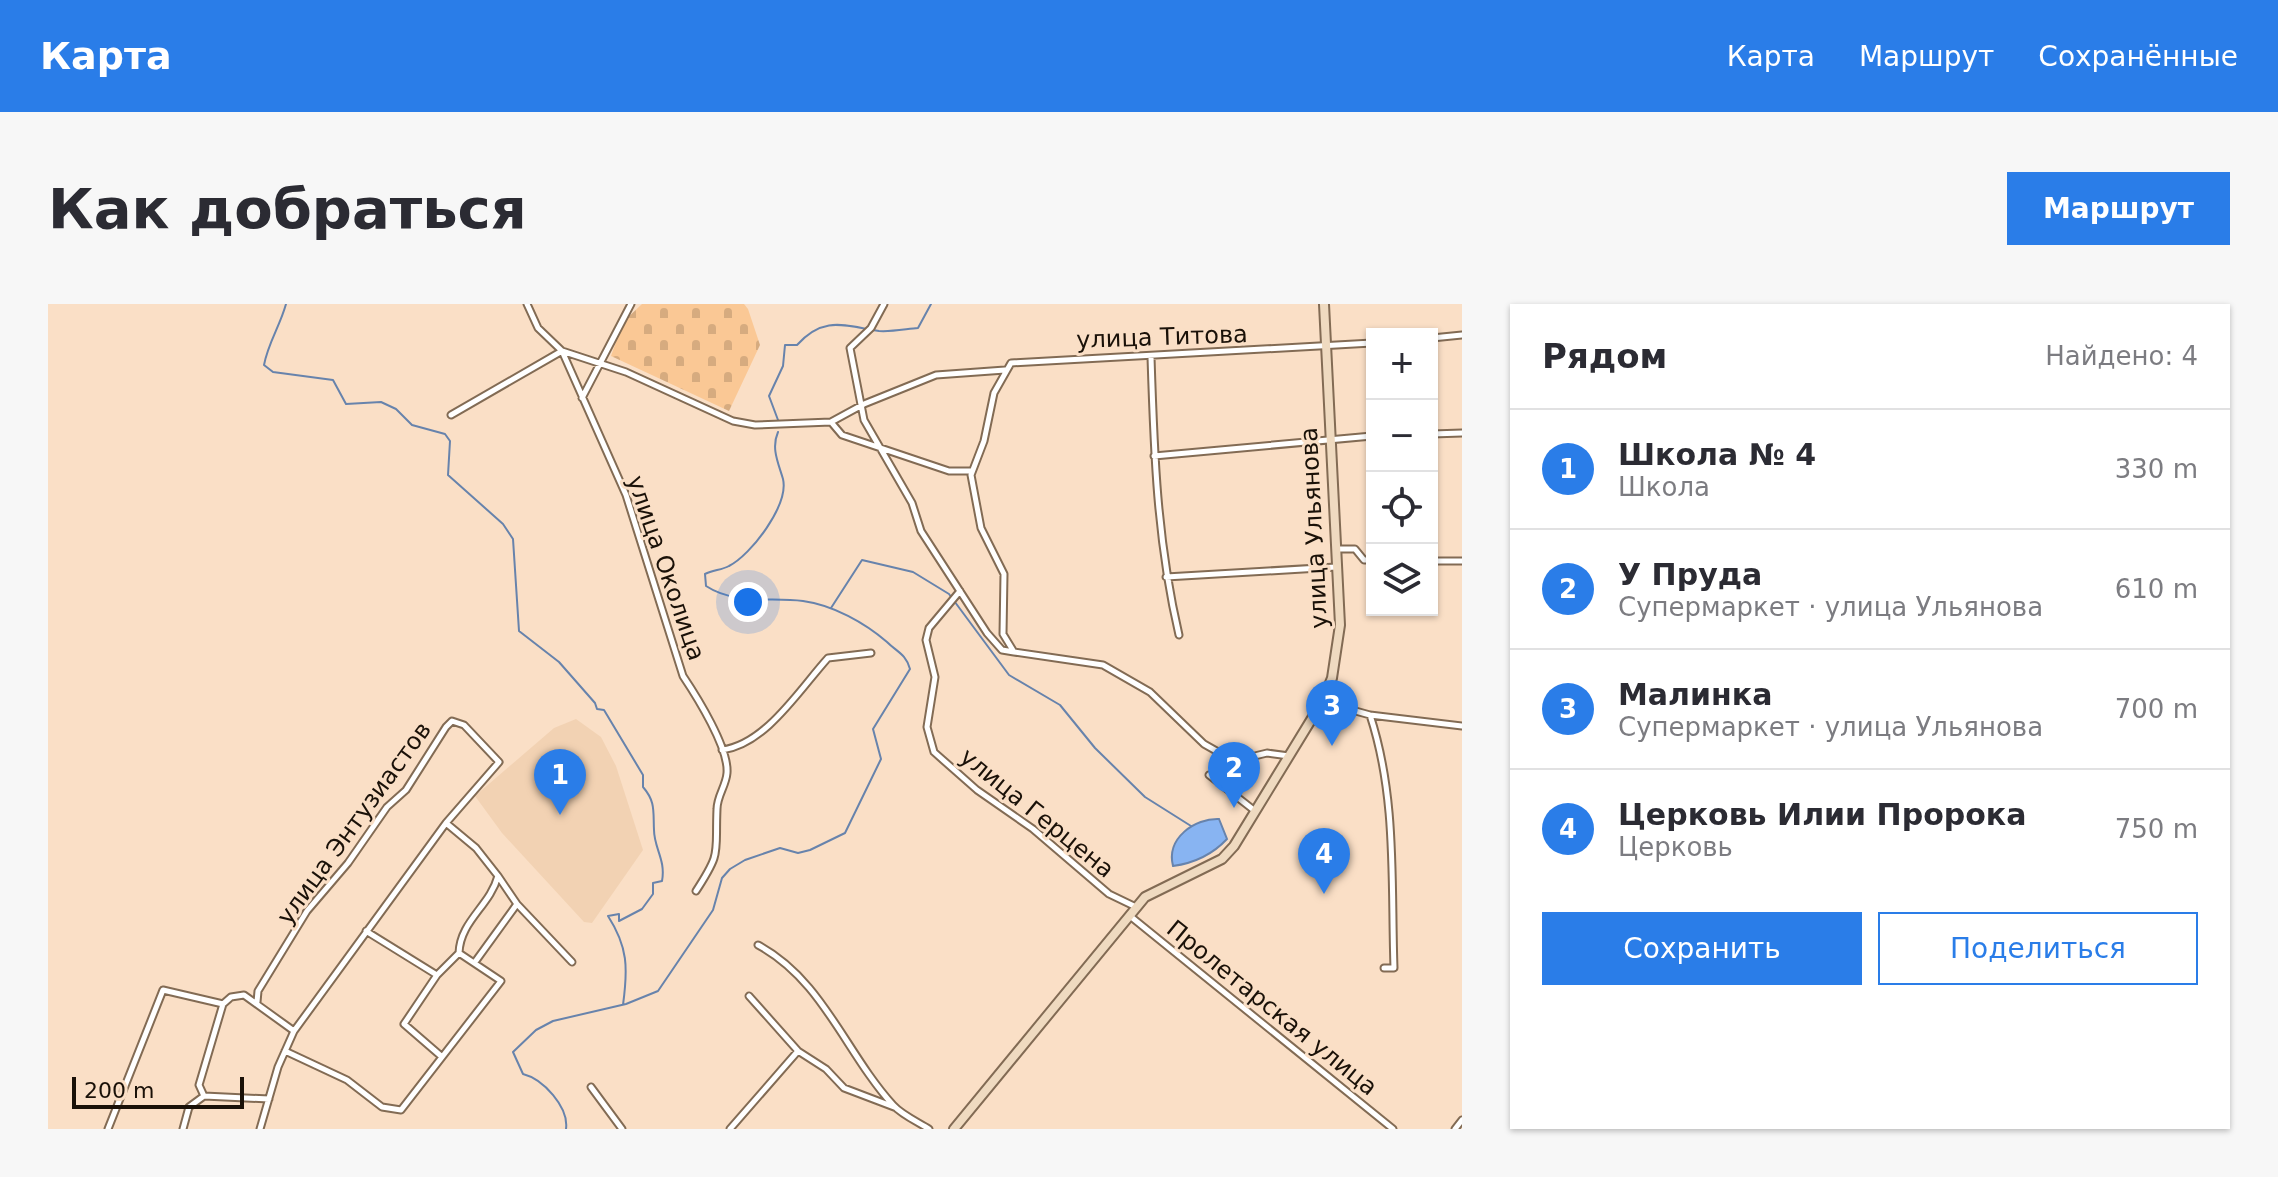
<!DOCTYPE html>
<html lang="ru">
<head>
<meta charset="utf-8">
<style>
	body { margin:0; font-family:"DejaVu Sans",sans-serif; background:#f7f7f7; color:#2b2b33 }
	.controls { position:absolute; right:24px; top:24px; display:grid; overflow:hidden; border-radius:0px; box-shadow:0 2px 6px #0004 }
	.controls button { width:72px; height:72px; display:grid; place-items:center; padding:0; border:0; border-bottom:2px solid #e1e1e2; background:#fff; color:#2b2b33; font:40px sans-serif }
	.scale { position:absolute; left:24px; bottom:20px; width:172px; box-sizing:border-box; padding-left:8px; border:4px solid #1a1108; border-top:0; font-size:22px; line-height:28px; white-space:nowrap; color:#1a1108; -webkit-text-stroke:6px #fadfc6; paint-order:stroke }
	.you { position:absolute; left:700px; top:298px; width:28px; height:28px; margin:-20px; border:6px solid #fff; border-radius:50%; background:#1a73e8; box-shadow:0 0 0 12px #1a73e833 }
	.badge { display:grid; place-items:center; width:52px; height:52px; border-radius:50%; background:#2a7de8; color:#fff; font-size:26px; font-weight:700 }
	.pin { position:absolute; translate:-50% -66px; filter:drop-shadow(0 2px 4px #0008) }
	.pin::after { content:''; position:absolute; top:42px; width:28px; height:24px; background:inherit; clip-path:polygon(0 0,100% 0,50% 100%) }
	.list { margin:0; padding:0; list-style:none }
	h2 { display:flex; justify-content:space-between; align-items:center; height:104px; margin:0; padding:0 32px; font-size:34px }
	h2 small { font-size:26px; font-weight:400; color:#7c7c81 }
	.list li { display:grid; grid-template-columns:52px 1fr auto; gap:24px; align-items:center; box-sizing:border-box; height:120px; padding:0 32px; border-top:2px solid #e1e1e2 }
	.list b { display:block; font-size:30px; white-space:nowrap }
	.list p { margin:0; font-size:26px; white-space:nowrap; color:#7c7c81 }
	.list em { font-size:26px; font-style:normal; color:#7c7c81 }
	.actions { display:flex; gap:16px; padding:24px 32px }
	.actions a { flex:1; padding:18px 0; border:2px solid #2a7de8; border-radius:0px; text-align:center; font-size:28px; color:#2a7de8 }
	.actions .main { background:#2a7de8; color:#fff }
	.icon { flex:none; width:44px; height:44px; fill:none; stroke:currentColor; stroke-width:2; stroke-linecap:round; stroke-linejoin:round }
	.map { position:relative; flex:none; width:1414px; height:825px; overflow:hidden; border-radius:0px }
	header { display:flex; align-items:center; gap:48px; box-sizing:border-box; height:112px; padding:0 40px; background:#2a7de8; color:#fff }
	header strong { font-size:38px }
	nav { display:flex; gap:44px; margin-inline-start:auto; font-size:28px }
	.intro { display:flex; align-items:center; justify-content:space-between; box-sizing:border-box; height:192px; padding:0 48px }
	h1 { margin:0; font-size:56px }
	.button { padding:20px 36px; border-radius:0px; background:#2a7de8; color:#fff; font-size:28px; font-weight:700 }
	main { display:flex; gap:48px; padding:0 48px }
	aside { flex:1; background:#fff; border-radius:0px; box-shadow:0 2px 6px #0004 }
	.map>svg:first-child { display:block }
</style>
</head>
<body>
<header>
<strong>Карта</strong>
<nav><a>Карта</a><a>Маршрут</a><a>Сохранённые</a></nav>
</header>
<div class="intro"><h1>Как добраться</h1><a class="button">Маршрут</a></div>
<main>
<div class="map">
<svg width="1414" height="825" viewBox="0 0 1414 825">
	<defs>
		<pattern id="cemetery-stones" width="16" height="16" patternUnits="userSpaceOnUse" patternTransform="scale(2)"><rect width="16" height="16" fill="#fac895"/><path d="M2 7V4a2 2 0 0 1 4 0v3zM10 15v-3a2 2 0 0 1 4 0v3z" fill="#d6ab7f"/></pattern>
	</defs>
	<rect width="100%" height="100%" fill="#fadfc6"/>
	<!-- built -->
	<path fill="#f2d2b3" d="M528,415L553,433L568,462L595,546L544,619L536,618L454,529L427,492L506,424Z"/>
	<!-- cemetery -->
	<path fill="url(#cemetery-stones)" d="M594,0H696L700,5L712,41L681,107L563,52L575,18Z"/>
	<!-- water -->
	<path fill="#88b4f2" stroke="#6783ac" stroke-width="2" d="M1171,515L1179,535C1164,551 1147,559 1125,562C1118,534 1147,514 1171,515Z"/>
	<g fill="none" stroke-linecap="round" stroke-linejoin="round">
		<!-- stream -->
		<path stroke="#6783ac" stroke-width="2" d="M238,0C232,22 220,39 216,61L225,68L285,76L298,100L333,98L348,105L364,121L397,130L402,137L400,171L455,220L465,235L471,327L511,358L547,399L549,405L556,406L595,471V483C608,498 605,508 606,526C606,544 618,556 614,577L605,579V590L594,605L571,617V610L560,612C580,643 580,664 575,701
			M730,116L721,92L735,62L737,41H749C776,11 797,22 831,27C843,28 858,25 870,24L883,0
			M783,304L814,256L865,268L901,290L961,371L1012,401L1047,444L1097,493L1143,522
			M518,825C521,803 495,775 475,770L465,748L488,726L505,717L578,700L610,687L665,606L674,574L682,565L697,556L732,544L750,549L762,546L797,529L833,455L825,425L862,365C858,350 849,348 839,338C817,319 785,301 755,297C722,293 687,301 658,282L657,270C665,266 674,266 681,262C703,251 741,201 735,175C730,158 723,144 730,128"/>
		<defs>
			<path id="street" d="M479,0L490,24L514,47L578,68L685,117L707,121L783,118L816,100L888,71L957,66
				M836,0L823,24L802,44L816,116L864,199L873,227L939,329L954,346L966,348
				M1384,34L1414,31
				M514,47L578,191L635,372C649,393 681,444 679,469C678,482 669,492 669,505C667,551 674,547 648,587
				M1103,53C1106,149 1109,237 1131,331
				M534,94L583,0
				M403,111L514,47
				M783,118L794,131L901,167H924
				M1384,130L1414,129
				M1106,152L1324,132
				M1289,245H1307L1316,256H1324
				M1384,257H1414
				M1118,273L1288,263
				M912,287L881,324L878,336L887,373L879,423L886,448L929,486L985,525L1061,590L1088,603
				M1275,398L1322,411L1414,422
				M1322,411C1349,493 1343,579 1346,664H1336
				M674,446C718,440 751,386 780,354L823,349
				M1241,452L1219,449L1186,457L1156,440L1102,388L1055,361L966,348L955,330L956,270L933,224L923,171L936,137L946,89L963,59L1324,39
				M1161,471L1207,507
				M398,519L428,544L450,572C442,602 412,617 411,649
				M469,600L524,658
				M1082,612L1345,825
				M318,627L389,671
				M710,641C775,676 797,748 845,801C854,811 870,818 881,825
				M427,658L469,600L450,572
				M701,692L750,747L778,765L796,784L846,803
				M209,698L210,687L259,607L300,559L339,503L358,486L398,423L404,417L416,421L451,458L398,519L246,727L230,763L212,825
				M237,747L299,776L334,803L353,806L453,677L411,649L389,671L356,720L393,752
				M543,783L574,825
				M156,792L221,795
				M60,825L115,686L175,700
				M135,825L141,803L156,792L151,781L175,700L183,693L196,691L246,727
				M682,825L750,747
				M1407,825L1414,816"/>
			<path id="secondary" d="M906,825L1097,593L1174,555L1186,542L1274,398L1284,374L1292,321L1276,0"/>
		</defs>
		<!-- street casing -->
		<use href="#street" stroke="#826b54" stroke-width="9"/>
		<!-- secondary casing -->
		<use href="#secondary" stroke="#826b54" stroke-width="12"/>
		<!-- street -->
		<use href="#street" stroke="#fff" stroke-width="5"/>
		<!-- secondary -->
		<use href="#secondary" stroke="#efdac0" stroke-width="8"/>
	</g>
	<g text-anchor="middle" stroke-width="6" stroke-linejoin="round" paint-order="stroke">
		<!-- street labels -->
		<g font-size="24" fill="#1a1108" stroke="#fadfc6">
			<text transform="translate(1114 33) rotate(-2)" y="8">улица Титова</text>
			<text transform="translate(1266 224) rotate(-93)" y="8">улица Ульянова</text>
			<text transform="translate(618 264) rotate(71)" y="8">улица Околица</text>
			<text transform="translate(989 509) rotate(39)" y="8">улица Герцена</text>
			<text transform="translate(306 519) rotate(-54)" y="8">улица Энтузиастов</text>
			<text transform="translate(1224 704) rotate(39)" y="8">Пролетарская улица</text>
		</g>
	</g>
</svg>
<div class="controls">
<button>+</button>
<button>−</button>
<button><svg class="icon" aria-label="locate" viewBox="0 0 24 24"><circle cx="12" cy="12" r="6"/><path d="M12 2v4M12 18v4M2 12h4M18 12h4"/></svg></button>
<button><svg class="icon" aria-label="layers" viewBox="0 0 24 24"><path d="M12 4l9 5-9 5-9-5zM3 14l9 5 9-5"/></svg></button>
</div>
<div class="scale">200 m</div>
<div class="you"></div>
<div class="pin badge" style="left:512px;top:511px">1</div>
<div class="pin badge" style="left:1186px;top:504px">2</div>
<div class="pin badge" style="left:1284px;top:442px">3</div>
<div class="pin badge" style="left:1276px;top:590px">4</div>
</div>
<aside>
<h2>Рядом<small>Найдено: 4</small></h2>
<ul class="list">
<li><span class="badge">1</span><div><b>Школа № 4</b><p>Школа</p></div><em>330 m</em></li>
<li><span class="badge">2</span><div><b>У Пруда</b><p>Супермаркет · улица Ульянова</p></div><em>610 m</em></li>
<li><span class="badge">3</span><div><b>Малинка</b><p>Супермаркет · улица Ульянова</p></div><em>700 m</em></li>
<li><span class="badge">4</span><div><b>Церковь Илии Пророка</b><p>Церковь</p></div><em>750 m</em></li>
</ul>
<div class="actions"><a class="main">Сохранить</a><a>Поделиться</a></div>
</aside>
</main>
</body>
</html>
